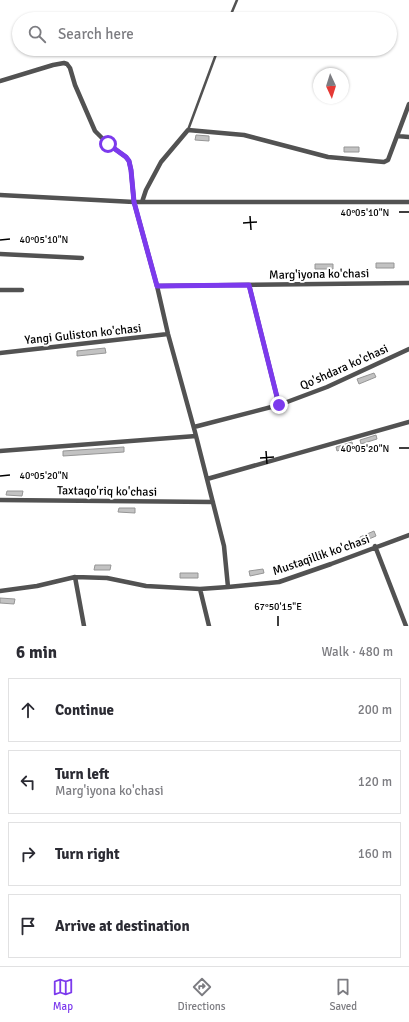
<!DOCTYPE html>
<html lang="en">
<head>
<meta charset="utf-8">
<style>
	body { margin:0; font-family:Signika,sans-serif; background:#f2f2f3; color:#2b2b33 }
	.compass { position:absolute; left:313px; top:68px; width:36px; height:36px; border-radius:50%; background:#fff; box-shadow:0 1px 3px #0004; rotate:176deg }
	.stop { position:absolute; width:12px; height:12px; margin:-9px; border:3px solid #7c3aed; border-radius:50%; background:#fff }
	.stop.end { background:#7c3aed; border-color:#fff; box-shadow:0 1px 4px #0008 }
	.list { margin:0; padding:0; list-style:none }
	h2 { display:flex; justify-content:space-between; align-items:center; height:52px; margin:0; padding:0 16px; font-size:17px }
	h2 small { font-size:13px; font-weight:400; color:#7c7c81 }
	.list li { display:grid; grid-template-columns:26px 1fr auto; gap:12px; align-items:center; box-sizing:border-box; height:64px; margin:0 8px 8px; padding:0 8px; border:1px solid #e1e1e2; border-radius:0px }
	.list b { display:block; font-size:15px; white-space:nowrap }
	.list p { margin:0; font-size:13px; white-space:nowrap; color:#7c7c81 }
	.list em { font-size:13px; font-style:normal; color:#7c7c81 }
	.icon { flex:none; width:22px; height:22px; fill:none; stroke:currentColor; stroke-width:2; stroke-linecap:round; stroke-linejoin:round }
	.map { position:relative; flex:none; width:409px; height:626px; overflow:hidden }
	.search { position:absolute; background:#fff; box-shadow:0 1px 3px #0004; left:12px; right:12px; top:12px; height:44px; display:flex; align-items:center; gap:10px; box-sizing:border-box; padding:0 14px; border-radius:22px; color:#7c7c81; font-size:15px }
	.sheet { height:340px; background:#fff }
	nav { display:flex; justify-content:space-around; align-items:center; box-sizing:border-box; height:56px; border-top:1px solid #e1e1e2; background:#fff; font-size:11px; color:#7c7c81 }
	nav a { display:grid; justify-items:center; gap:2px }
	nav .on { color:#7c3aed }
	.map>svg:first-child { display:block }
</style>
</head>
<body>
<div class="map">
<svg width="409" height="626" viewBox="0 0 409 626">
	<rect width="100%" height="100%" fill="#fff"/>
	<!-- building -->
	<path fill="#c2c2c2" stroke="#969696" d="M196,135L209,136V141L195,140Z
		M344,147H359V152H344Z
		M376,263H394V268H376Z
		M315,264H333V269H315Z
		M105,348L106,353L77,356V351Z
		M374,373L376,377L359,384L357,379Z
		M376,435L377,439L361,444L360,440Z
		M352,442L353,446L337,451L336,447Z
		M124,447V452L63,456V451Z
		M7,491H23L22,496L6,495Z
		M119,508H135V513L118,512Z
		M374,531L376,536L362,542L360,537Z
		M95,565H111L110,570H94Z
		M263,569L264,573L250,576L249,571Z
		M180,573H198V578H180Z
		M0,598L15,599L14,604L0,603Z"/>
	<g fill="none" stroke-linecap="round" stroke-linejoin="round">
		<!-- service -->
		<path stroke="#525252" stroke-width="2.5" d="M229,19L237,0
			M188,130L218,49"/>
		<!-- minor -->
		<path stroke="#525252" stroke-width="4.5" d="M0,81L53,65L64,63L67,64L70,68L75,85L95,131L108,144L126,157L129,161L131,170L134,202L157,286L168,334L195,432L224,546L228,587
			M397,136L409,137
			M0,195L134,202H409
			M142,202L146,190L161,162L188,130L244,135L328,157L384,162L388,160L409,104
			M0,254L82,258
			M249,285L279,405
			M157,286L409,283
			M0,290H22
			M0,353L168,334
			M194,427L279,405L327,387L409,349
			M0,451L196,436
			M207,479L409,422
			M0,500L213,502
			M375,546L406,626
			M75,577L84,626
			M200,589L209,626
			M0,591L37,586L75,577L107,578L146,586L200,589L228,587L279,582L331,564L409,535"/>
	</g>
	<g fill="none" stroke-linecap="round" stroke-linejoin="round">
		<!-- route -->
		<path stroke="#7c3aed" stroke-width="5" d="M108,144L126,157L129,161L131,170L134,202L157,286L249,285L279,405"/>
	</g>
	<!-- ticks -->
	<path fill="none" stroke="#000" stroke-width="1.5" d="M399,212H409M250,216L251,230M243,223L257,222M0,240L10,239M399,448H409M266,451L267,464M260,458L274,457M0,476L10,475M278,616V626"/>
	<g text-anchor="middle" stroke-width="4" stroke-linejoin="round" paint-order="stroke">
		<!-- street labels -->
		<g font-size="12" fill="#000" stroke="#fff">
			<text transform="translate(319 274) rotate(-1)" y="4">Marg'iyona ko'chasi</text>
			<text transform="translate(83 334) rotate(-6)" y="4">Yangi Guliston ko'chasi</text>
			<text transform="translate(344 367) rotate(-24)" y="4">Qo'shdara ko'chasi</text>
			<text transform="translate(107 491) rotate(1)" y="4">Taxtaqo'riq ko'chasi</text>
			<text transform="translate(321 555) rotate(-19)" y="4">Mustaqillik ko'chasi</text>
		</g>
	</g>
	<g font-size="10" text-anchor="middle" fill="#000" stroke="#fff" stroke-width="4" stroke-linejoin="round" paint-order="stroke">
		<text x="365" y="216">40°05'10"N</text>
		<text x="44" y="243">40°05'10"N</text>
		<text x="365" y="452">40°05'20"N</text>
		<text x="44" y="479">40°05'20"N</text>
		<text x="278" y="610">67°50'15"E</text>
	</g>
</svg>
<svg class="compass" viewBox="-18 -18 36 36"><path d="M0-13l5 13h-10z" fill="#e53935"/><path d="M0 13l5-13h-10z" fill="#7c7c81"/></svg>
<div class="stop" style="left:108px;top:144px"></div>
<div class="stop end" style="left:279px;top:405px"></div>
<div class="search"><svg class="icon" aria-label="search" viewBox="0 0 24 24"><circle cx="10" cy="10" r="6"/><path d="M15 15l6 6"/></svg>Search here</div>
</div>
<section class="sheet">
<h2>6 min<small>Walk · 480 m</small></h2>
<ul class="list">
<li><svg class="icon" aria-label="ahead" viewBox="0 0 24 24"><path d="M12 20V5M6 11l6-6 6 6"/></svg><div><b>Continue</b></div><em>200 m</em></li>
<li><svg class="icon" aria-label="left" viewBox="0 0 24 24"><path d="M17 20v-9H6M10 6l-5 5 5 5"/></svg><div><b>Turn left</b><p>Marg'iyona ko'chasi</p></div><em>120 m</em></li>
<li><svg class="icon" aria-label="right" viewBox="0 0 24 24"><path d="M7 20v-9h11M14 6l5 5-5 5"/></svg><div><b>Turn right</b></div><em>160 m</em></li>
<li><svg class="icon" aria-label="arrive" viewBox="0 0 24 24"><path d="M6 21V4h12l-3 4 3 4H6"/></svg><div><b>Arrive at destination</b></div></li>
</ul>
</section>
<nav>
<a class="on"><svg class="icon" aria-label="map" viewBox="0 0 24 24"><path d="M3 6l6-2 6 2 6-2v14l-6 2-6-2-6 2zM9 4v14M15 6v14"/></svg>Map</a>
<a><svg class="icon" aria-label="directions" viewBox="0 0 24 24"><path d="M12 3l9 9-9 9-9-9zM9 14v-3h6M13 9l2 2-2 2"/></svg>Directions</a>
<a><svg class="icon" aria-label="saved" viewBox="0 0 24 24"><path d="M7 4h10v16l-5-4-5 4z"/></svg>Saved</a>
</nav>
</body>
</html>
